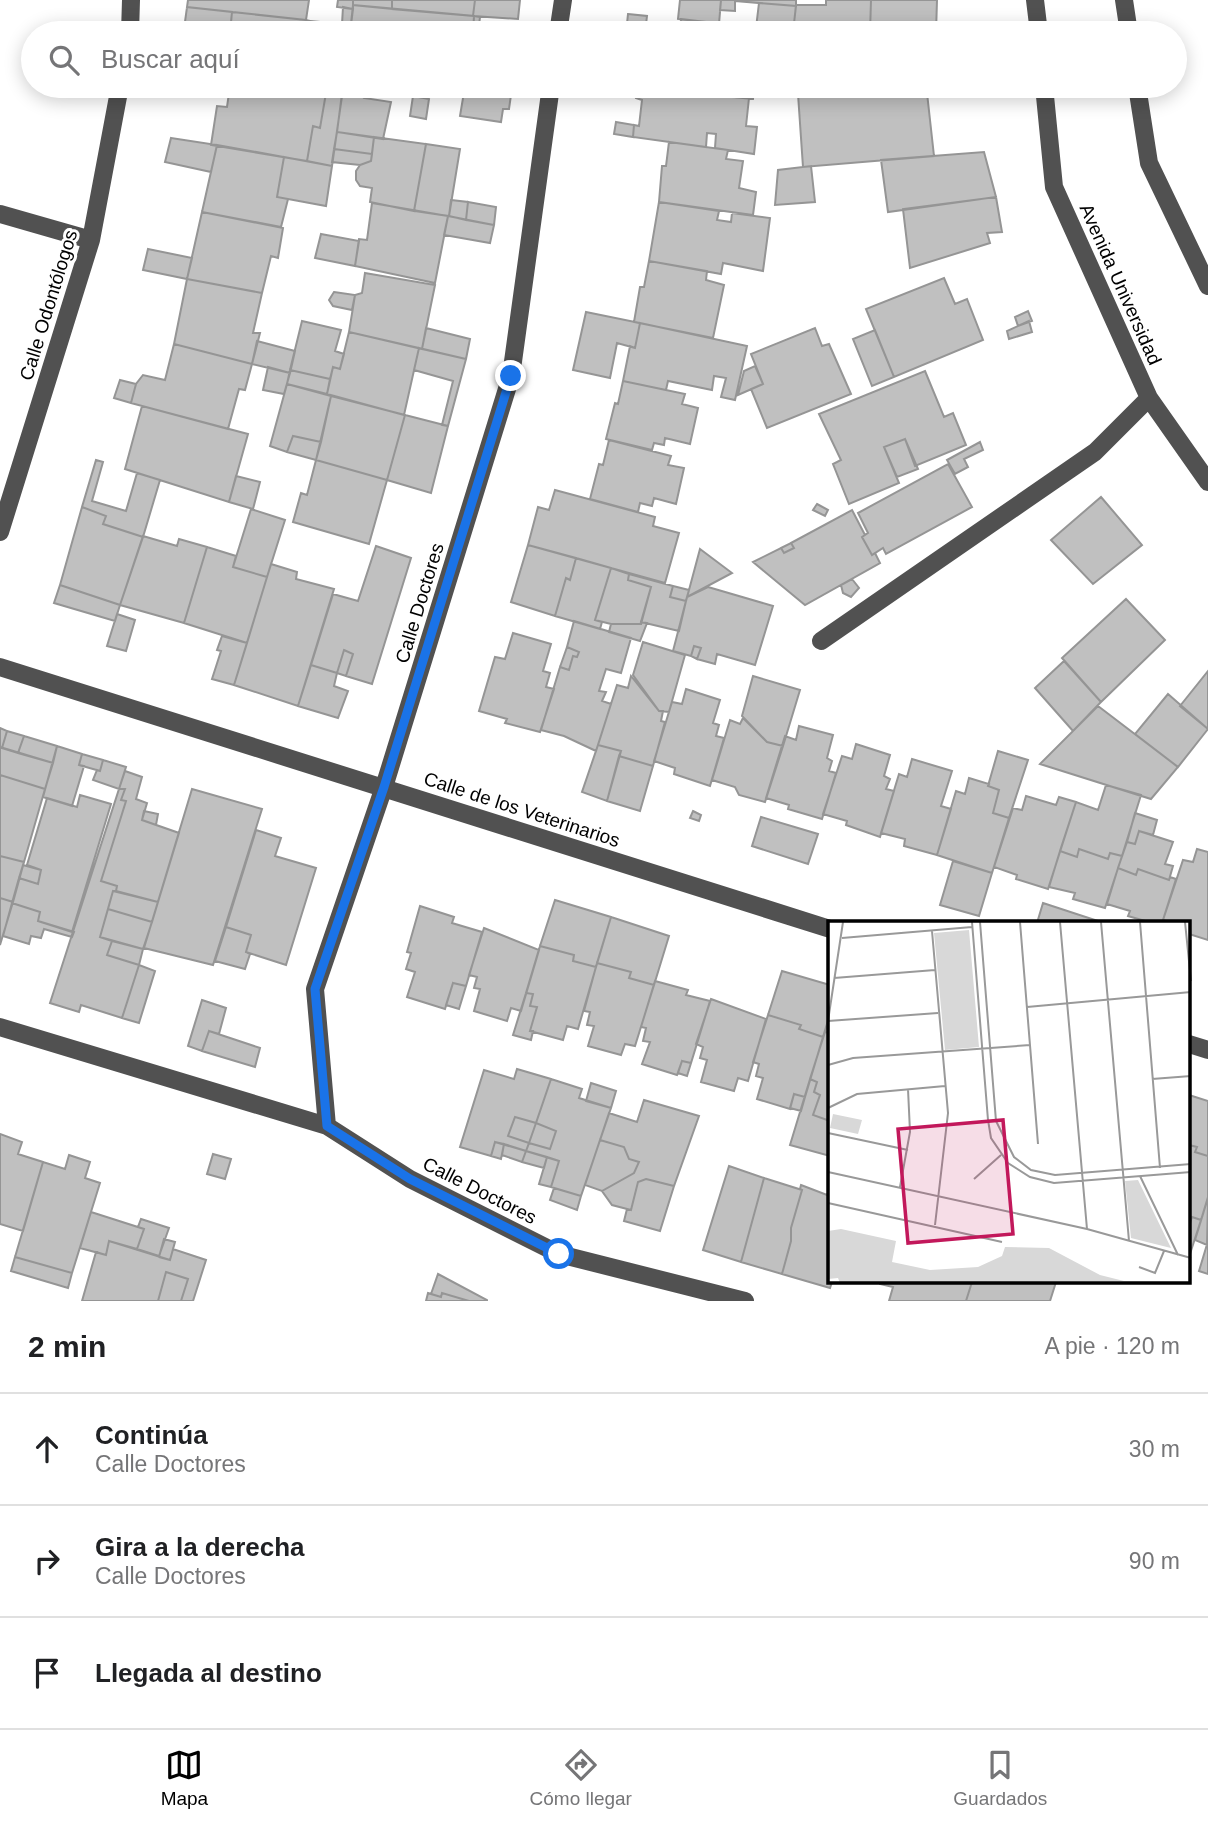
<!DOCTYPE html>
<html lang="es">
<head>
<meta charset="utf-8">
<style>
	body { margin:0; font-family:Helvetica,sans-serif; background:#f2f2f2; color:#202124 }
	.stop { position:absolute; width:21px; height:21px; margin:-16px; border:5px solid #1a73e8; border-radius:50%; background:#fff }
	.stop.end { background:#1a73e8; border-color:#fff; box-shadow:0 2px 7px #0008 }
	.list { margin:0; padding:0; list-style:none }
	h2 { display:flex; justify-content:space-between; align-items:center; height:91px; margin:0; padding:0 28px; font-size:30px }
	h2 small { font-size:23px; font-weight:400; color:#757577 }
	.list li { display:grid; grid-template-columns:46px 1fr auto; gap:21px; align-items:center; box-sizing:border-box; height:112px; padding:0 28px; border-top:2px solid #e0e0e0 }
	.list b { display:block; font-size:26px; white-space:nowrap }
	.list p { margin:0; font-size:23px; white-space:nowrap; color:#757577 }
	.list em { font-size:23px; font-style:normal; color:#757577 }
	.icon { flex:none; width:38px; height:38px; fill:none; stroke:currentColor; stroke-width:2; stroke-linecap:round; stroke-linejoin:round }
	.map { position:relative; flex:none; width:1208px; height:1301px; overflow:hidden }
	.search { position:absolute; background:#fff; box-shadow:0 4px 18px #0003; left:21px; right:21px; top:21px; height:77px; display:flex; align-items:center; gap:18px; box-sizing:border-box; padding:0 24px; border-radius:38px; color:#757577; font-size:26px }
	.sheet { height:427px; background:#fff }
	nav { display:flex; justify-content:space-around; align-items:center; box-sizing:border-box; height:98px; border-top:2px solid #e0e0e0; background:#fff; font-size:19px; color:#757577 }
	nav a { display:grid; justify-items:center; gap:4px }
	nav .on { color:#000 }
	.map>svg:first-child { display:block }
</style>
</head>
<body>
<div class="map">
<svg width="1208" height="1301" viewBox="0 0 1208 1301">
	<rect width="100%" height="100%" fill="#fff"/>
	<!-- building -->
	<path fill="#c0c0c0" stroke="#959595" stroke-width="2" d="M188,0H309L306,20L187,7Z
		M338,0H353V9L337,7Z
		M353,0H392V9L353,5Z
		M392,0H475L473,16L392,9Z
		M475,0H520L518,19L473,16Z
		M680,0H721L719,24L678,19Z
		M721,0H796V6L735,1V11L720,10Z
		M826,0H871L870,33H793L796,5H826Z
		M871,0H937L936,33H870Z
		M759,3L796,6L793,32L756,28Z
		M353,5L474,16L473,33H350Z
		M187,7L232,12L230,32L184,29Z
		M343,7L353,9L351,25L342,24Z
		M232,12L306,20L310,21L309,31H304V33H230Z
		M628,14L647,16L645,33H626Z
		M474,16L480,17L478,33H473Z
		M681,19L741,26L740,33H680Z
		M310,21L351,25L350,33H304V31H309Z
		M230,86H270L326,93L320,128L313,126L307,161L211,145L217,106L227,107Z
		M270,86H307V91Z
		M307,86H343L342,96L307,91Z
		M343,86L366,87L364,98L391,102L383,139L337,132Z
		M465,86L512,88L509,109H503L501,122L460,116Z
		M638,86H734L733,97L749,98L746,126L757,127L754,154L715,148L716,134L707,133L706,147L633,137L634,125L639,126L642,100L636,98Z
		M734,86L754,88L753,99L733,97Z
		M761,86H787V90L761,88Z
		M787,86H839L838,91L786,96Z
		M894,86H910L927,93L934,156L803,167L798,94Z
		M326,93L342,96L332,166L307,161L313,126L320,128Z
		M413,96L429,99L426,119L410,116Z
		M616,122L634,125L633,137L614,134Z
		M337,132L374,137L372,154L334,149Z
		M374,137L426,144L414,211L370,202L372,188L360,186L356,180V171L360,165L371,161Z
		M171,138L217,145L211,172L165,162Z
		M669,142L728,150L726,159L743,161L739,188L756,192L753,215L659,202L662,166H666Z
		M426,144L460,149L449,216L414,211Z
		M217,145L284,157L277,197L288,199L281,227L202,212Z
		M334,149L372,154L371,161L360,165L332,162Z
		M984,152L996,197L888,212L881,160Z
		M284,157L332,166L326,206L277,197Z
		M811,166L815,202L775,205L778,170Z
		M996,197L1002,232L987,233L990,243L910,268L903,209Z
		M451,200L468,202L466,220L449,216Z
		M468,202L496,207L494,225L466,220Z
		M659,202L719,211L717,220L731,222L732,213L770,218L763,271L723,263L721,274L649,261Z
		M372,203L448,216L435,283L355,266L359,239L367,240Z
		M202,212L283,228L278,258L271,256L262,293L187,279Z
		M448,216L494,225L490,243L444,235Z
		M321,234L359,241L355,266L315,258Z
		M148,249L192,258L187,279L143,270Z
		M649,261L707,271L706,280L724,285L713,338L634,322L640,287H644Z
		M365,273L435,285L422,349L349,332L355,295L362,293Z
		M944,278L955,304L967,299L983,340L894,377L866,309Z
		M187,279L262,293L253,333H260L252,364L174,344Z
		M334,292L355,295L352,310L333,306L329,300Z
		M1028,311L1032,321L1018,326L1015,317Z
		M586,312L640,323L635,348L617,343L610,378L573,370Z
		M302,321L341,330L335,351L344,354L340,369L333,367L330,379L290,370Z
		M1029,321L1032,332L1009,339L1007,331Z
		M640,323L747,346L735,400L721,397L726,378L714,376L712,390L668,381L666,390L623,381L630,346L635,348Z
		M426,328L470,339L466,359L422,349Z
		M815,328L822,346L829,344L851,394L767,428L751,389L763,384L751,354Z
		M875,330L894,377L872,386L853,339Z
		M349,332L419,348L404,415L327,394L333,367L340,369Z
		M257,341L295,351L290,373L252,364Z
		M174,344L252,364L245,390L239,389L228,429L131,403L136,384L143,375L165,380Z
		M419,348L466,359L448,426L442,425L453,381L414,370Z
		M755,366L763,384L738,395L744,371Z
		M268,367L290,373L284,394L263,390Z
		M290,370L330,379L327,394L287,384Z
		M925,371L944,417L953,413L966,445L915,466L905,439L884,447L899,483L849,504L833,464L841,460L819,414Z
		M120,380L136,384L131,403L114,398Z
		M623,381L685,394L682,404L698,408L690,444L665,438L664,445L654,443L652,450L606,439L615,403L618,404Z
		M287,384L331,396L321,442L293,436L287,452L270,446Z
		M331,396L405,415L387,480L316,460Z
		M142,406L248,434L229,502L125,469Z
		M405,415L448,426L431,493L387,480Z
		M293,436L321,442L316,460L287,452Z
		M905,439L918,469L897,477L884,447Z
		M609,440L671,456L668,465L684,468L676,504L654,498L652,506L640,503L638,512L590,499L599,464L603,465Z
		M980,442L983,450L964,459L968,467L955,474L947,460Z
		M96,460L103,462L92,501L126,511L137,473L160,480L143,537L103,524L106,516L82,507Z
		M316,460L387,480L369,544L293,522L301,493L307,495Z
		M948,464L972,507L886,554L883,548L872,555L862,537L868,533L858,513Z
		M236,476L260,482L253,509L229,502Z
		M555,490L655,517L653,526L679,533L665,583L528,545L538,507L549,510Z
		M1101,497L1142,545L1093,584L1051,540Z
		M817,504L828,510L825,516L813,510Z
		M82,507L106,516L103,524L143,537L120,605L60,585Z
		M251,509L285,520L267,577L233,567Z
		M852,510L865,535L862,537L872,555L875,553L880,563L805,605L753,562L781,548L784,553L794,548L791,543Z
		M143,536L177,546L179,539L207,547L184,623L120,605Z
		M791,543L794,548L784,553L781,548Z
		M528,545L576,558L570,580L566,578L555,616L511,602Z
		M376,546L411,558L372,684L346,676L353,654L344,650L337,673L311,665L333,594L358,601Z
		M207,547L236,556L233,567L267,577L247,643L184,623Z
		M700,549L732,573L687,597L689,590Z
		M576,558L611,568L595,620L602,622L600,629L555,616L566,578L570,580Z
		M271,564L297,572L296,579L334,589L298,706L234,685Z
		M611,568L629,574L628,580L651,587L641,624H611L595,620Z
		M629,574L673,586L670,597L686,601L679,631L641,622L651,587L628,580Z
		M852,579L859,588L851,597L843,593L841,585Z
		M60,585L120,605L115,621L54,603Z
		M673,586L689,590L686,601L670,597Z
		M708,587L773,606L755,665L717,654L715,664L697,659L701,648L694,646L691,656L673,651L687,597Z
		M1126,599L1165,640L1101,702L1062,658Z
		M117,614L135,620L126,651L107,646Z
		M574,621L631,638L621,673L606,669L599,691L606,692L602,701L611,704L596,751L564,736L541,730L560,667L569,670L573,656L577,657L579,652L567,647Z
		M641,622L647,623L640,641L609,632L611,624H641Z
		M513,633L551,644L543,671L550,673L546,687L554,689L540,732L505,723L507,719L479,711L495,657L505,659Z
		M222,636L247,643L234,685L212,679L221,651L217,650Z
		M643,642L685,655L669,712L659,711L633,675Z
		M694,646L701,648L697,659L691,656Z
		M567,647L579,652L577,657L573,656L569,670L560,667Z
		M344,650L353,654L346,676L337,673Z
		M1064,661L1101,702L1073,731L1035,688Z
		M311,665L337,673L334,686L348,691L338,718L298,706Z
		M1208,671V729L1180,706Z
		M631,676L659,711H663L661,721L665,722L653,766L619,756L621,751L598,745L617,685L628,688Z
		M753,676L800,690L783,746L767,742L742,716Z
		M686,689L720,700L713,723L719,725L716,736L724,738L710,786L674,774L675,768L654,761L672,702L682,704Z
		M1168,694L1208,729L1178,767L1135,734Z
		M1098,706L1178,767L1151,799L1040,764Z
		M743,718L767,742L783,746L765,802L739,795L735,787L712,780L730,720L740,724Z
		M799,726L833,735L827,758L832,761L829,771L836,773L822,819L788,809L789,805L766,798L785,736L796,740Z
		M0,728L7,731L2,748L0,747Z
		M7,731L24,736L18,753L2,748Z
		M24,736L57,746L53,763L18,753Z
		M856,744L890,755L884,776L890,779L886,789L894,791L880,837L846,825L847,821L823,814L842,756L852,759Z
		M598,745L621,751L607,801L582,792Z
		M57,746L82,754L79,765L84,766L72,806L43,797Z
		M0,747L53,763L45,789L0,775Z
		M998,751L1028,760L1009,818L993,813L999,790L988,786Z
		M82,754L103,760L100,771L79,765Z
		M619,756L653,766L640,811L607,801Z
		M912,759L952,771L941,806L951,809L937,855L904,846L905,839L881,833L899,774L907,777Z
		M103,760L126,767L119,789L93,780L97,770L100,771Z
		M125,771L142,777L136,799L147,803L142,820L179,833L158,902L116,891L117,886L101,881L126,801L121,800L125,789H119Z
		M0,775L45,789L24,862L0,856Z
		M969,778L989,784L988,786L999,790L993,813L1009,818L992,873L937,855L956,791L965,794Z
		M1106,785L1141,795L1122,856L1110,853L1108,859L1079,849L1077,857L1060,851L1076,802L1098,810Z
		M119,789H125L121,800L126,801L101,881L117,886L116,891H113L100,937L112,941L107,955L139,965L122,1018L81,1005L79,1012L50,1003Z
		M192,789L262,809L213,965L144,948Z
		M80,795L111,804L72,932L38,921L40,912L12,903L19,878L38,884L41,870L27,865L47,798L77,807Z
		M1026,796L1056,805L1059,797L1076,802L1048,889L1016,879L1017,875L994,867L1013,808L1022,810Z
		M144,811L158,814L156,825L142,820Z
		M693,811L701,815L699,821L690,818Z
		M1135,813L1157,820L1153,835L1139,831L1135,844L1127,842Z
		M761,817L818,834L808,864L752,846Z
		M256,830L281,838L275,856L316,868L286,965L246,952L251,935L226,927Z
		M1139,831L1173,842L1165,864L1173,866L1169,880L1138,869L1136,875L1118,868L1127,842L1135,844Z
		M1079,849L1108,859L1110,853L1122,856L1105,908L1073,899L1075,893L1049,887L1060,851L1077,857Z
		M1197,849L1208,852V940L1189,934V923H1171L1163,920L1183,860L1193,862Z
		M0,856L24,862L13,902L0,898Z
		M953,861L992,873L979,916L940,905Z
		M23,865L41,870L38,884L19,878Z
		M1118,868L1136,875L1138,869L1169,880L1170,877L1176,879L1162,923H1152L1128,916L1130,911L1107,904Z
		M113,891L158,902L152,922L108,909Z
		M0,898L13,902L0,945Z
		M555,900L611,917L596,967L573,961L574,955L540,946Z
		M12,903L40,912L38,921L74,932L72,937L44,929L41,938L31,936L29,944L3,936Z
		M1043,903L1101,922V923H1037Z
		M420,906L454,917L452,923L482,932L466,986L453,983L445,1009L407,997L415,972L406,969L411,953L407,952Z
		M108,909L152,922L143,949L100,937Z
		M611,917L669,936L654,985L629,978L631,972L597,963Z
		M226,927L251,935L246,952L250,954L245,969L215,961Z
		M484,928L539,950L521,1011L511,1008L507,1021L474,1011L480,989L474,988L477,977L469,975Z
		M112,941L143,949L139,965L107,955Z
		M540,946L574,955L573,961L596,967L578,1029L567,1026L563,1040L530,1031L537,1007L530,1006L533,994L526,993Z
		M597,963L631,972L629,978L654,985L635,1046L625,1044L621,1055L588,1046L594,1026L587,1025L590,1012L584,1011Z
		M139,965L155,971L139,1023L122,1018Z
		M782,971L830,985V1014L823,1037L799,1029L801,1025L768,1015Z
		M655,981L688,990L686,995L710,1001L691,1063L682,1061L677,1075L642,1064L650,1042L643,1041L646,1028L641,1027Z
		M453,983L466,986L459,1009L446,1005Z
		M526,993L533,994L530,1006L537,1007L530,1031H533L531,1040L513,1035Z
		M711,999L766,1019L748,1081L738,1078L734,1091L701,1082L707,1060L700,1058L703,1047L696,1044Z
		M202,1000L226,1008L219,1034L209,1031L202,1051L188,1046Z
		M830,1014V1033L825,1032Z
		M768,1015L801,1025L799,1029L823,1037L805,1097L794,1094L790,1109L757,1099L763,1078L756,1076L759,1064L753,1062Z
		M209,1031L260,1048L255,1067L202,1051Z
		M825,1032L830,1033V1121L813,1115L820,1095L814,1092L817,1082L810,1079Z
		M682,1061L691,1063L687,1076L678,1073Z
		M517,1069L551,1079L536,1123L515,1117L508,1136L529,1143L526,1151L495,1142L491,1156L460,1147L484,1070L514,1079Z
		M551,1079L582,1089L579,1098L611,1108L581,1196L551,1187L559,1161L526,1151L529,1143L550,1149L556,1131L536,1123Z
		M810,1079L817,1082L814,1092L820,1095L813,1115L830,1121V1156L790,1145Z
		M591,1083L616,1091L611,1108L586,1101Z
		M794,1094L805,1097L801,1111L790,1108Z
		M1189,1095L1208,1101V1156L1195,1152L1197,1147L1189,1145Z
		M644,1100L699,1116L674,1186L646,1179L638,1182L631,1210L612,1205L602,1191L634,1173L639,1162L629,1159L624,1147L600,1140L609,1113L637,1122Z
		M515,1117L536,1123L529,1143L508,1136Z
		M536,1123L556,1131L550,1149L529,1143Z
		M0,1134L22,1142L18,1154L43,1162L23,1231L0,1224Z
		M600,1140L624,1147L629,1159L639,1162L634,1173L602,1191L585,1185Z
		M495,1142L504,1144L501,1159L491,1156Z
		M504,1144L526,1151L522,1162L502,1155Z
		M1189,1145L1197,1147L1195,1152L1208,1156V1197L1201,1220L1192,1217L1189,1226Z
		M526,1151L547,1157L544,1168L522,1162Z
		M213,1154L231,1159L225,1179L207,1174Z
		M69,1155L90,1162L85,1178L100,1183L72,1273L15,1257L43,1162L65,1169Z
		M547,1157L559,1161L551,1187L539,1184Z
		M729,1166L764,1178L741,1262L703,1250Z
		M764,1178L802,1190L791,1228V1241L782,1274L741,1262Z
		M646,1179L674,1186L660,1231L624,1221L627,1209L631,1210L638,1182Z
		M801,1185L827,1195L830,1189L832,1282L830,1288L782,1274L791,1241V1228L802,1190L800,1189Z
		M554,1188L581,1196L577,1210L550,1200Z
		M1207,1201L1208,1202L1207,1245L1195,1240Z
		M91,1212L144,1229L137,1249L109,1241L106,1255L80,1248Z
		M1192,1217L1201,1220L1189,1257V1226Z
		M141,1219L169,1228L159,1256L137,1249L144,1229L138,1227Z
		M164,1239L175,1242L170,1260L159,1257Z
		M109,1241L170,1260L173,1249L206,1260L193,1301H181L188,1279L166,1272L158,1301H82L96,1252L106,1255Z
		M1208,1241V1274L1199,1271Z
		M15,1257L72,1273L68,1288L11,1271Z
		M166,1272L188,1279L181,1301H158Z
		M438,1274L487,1300V1301H469L442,1293L441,1297L431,1294Z
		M880,1282H972L966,1301H889L893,1287L880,1284Z
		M972,1282H1056L1050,1301H966Z
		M428,1293L441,1297L442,1293L469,1301H426Z"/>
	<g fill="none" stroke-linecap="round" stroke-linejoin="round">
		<!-- minor -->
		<path stroke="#515151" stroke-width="18" d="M1035,0L1039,33
			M1124,0L1129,33
			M130,33L131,0
			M558,33L563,0
			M1044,86L1054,187L1149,398L1208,482
			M1137,86L1149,163L1208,286
			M0,214L91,240
			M0,532L91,240L120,86
			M821,641L1095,452L1149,398
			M0,667L830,929
			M0,1027L327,1126L410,1179L559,1254L745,1301
			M1189,1044L1208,1050
			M327,1126L315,989L384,787L511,376L551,86"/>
	</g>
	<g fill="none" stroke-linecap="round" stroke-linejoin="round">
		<!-- route -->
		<path stroke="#1a73e8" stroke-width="9" d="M511,376L384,787L315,989L327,1126L410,1179L559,1254"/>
	</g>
	<g text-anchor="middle" stroke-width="6" stroke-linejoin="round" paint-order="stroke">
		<!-- street labels -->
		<g font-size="19" fill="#000" stroke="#fff">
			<text transform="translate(1121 284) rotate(66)" y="7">Avenida Universidad</text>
			<text transform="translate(48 305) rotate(-73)" y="7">Calle Odontólogos</text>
			<text transform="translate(419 603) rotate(-73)" y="7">Calle Doctores</text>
			<text transform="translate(522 809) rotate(18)" y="7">Calle de los Veterinarios</text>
			<text transform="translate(480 1190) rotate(27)" y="7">Calle Doctores</text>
		</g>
	</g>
	<!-- overview -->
	<g transform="translate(828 921)">
		<rect width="362" height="362" fill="#fff"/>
		<path d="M141,9L151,126L117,129L106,12ZM5,193L34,199L30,213L2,207ZM310,259L343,327L303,317L297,260ZM13,308L68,320L64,341L102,349L150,346L174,335L177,326L221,327L272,354L296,360L12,362L10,357L0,358V310Z" fill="#d8d8d8"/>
		<path fill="none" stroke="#999" stroke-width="2" d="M144,1L160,199L163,217L180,242L202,256L226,262L363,251M152,1L168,200L186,236L203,249L227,254L363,243M192,1L210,223M232,1L259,308M273,1L301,320M312,1L332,247M357,1L363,60M104,10L120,192L107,304M14,17L144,6M6,57L107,49M199,86L363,71M0,100L110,92M0,100L15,1M0,144L25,137L202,124M324,158L363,155M0,187L29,173L117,165M0,212L80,229M0,251L259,308L363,337M312,255L350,334M146,258L173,234M72,266L82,211L80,168M0,282L174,321M311,346L327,352L336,330"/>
		<path fill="#c2185b" fill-opacity="0.15" stroke="#c2185b" stroke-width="3.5" d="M175,199L185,313L80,322L70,208Z"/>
		<rect width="362" height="362" fill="none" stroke="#000" stroke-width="3.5"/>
	</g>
</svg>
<div class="stop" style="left:559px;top:1254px"></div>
<div class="stop end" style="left:511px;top:376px"></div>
<div class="search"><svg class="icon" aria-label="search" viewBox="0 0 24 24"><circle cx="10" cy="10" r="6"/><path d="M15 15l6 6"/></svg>Buscar aquí</div>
</div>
<section class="sheet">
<h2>2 min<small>A pie · 120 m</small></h2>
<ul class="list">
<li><svg class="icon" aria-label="ahead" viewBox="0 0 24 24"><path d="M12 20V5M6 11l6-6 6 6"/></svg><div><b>Continúa</b><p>Calle Doctores</p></div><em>30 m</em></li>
<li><svg class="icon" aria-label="right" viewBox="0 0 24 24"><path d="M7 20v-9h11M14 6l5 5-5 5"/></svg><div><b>Gira a la derecha</b><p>Calle Doctores</p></div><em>90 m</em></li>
<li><svg class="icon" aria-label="arrive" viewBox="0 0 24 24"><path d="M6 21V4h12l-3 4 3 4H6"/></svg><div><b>Llegada al destino</b></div></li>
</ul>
</section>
<nav>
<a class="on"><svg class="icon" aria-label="map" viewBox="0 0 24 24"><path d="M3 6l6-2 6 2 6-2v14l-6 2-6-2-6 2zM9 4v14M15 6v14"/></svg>Mapa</a>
<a><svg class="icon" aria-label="directions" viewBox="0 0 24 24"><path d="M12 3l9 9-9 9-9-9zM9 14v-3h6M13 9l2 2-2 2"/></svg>Cómo llegar</a>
<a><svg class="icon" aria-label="saved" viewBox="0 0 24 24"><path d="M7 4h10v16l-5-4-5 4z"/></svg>Guardados</a>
</nav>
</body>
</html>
